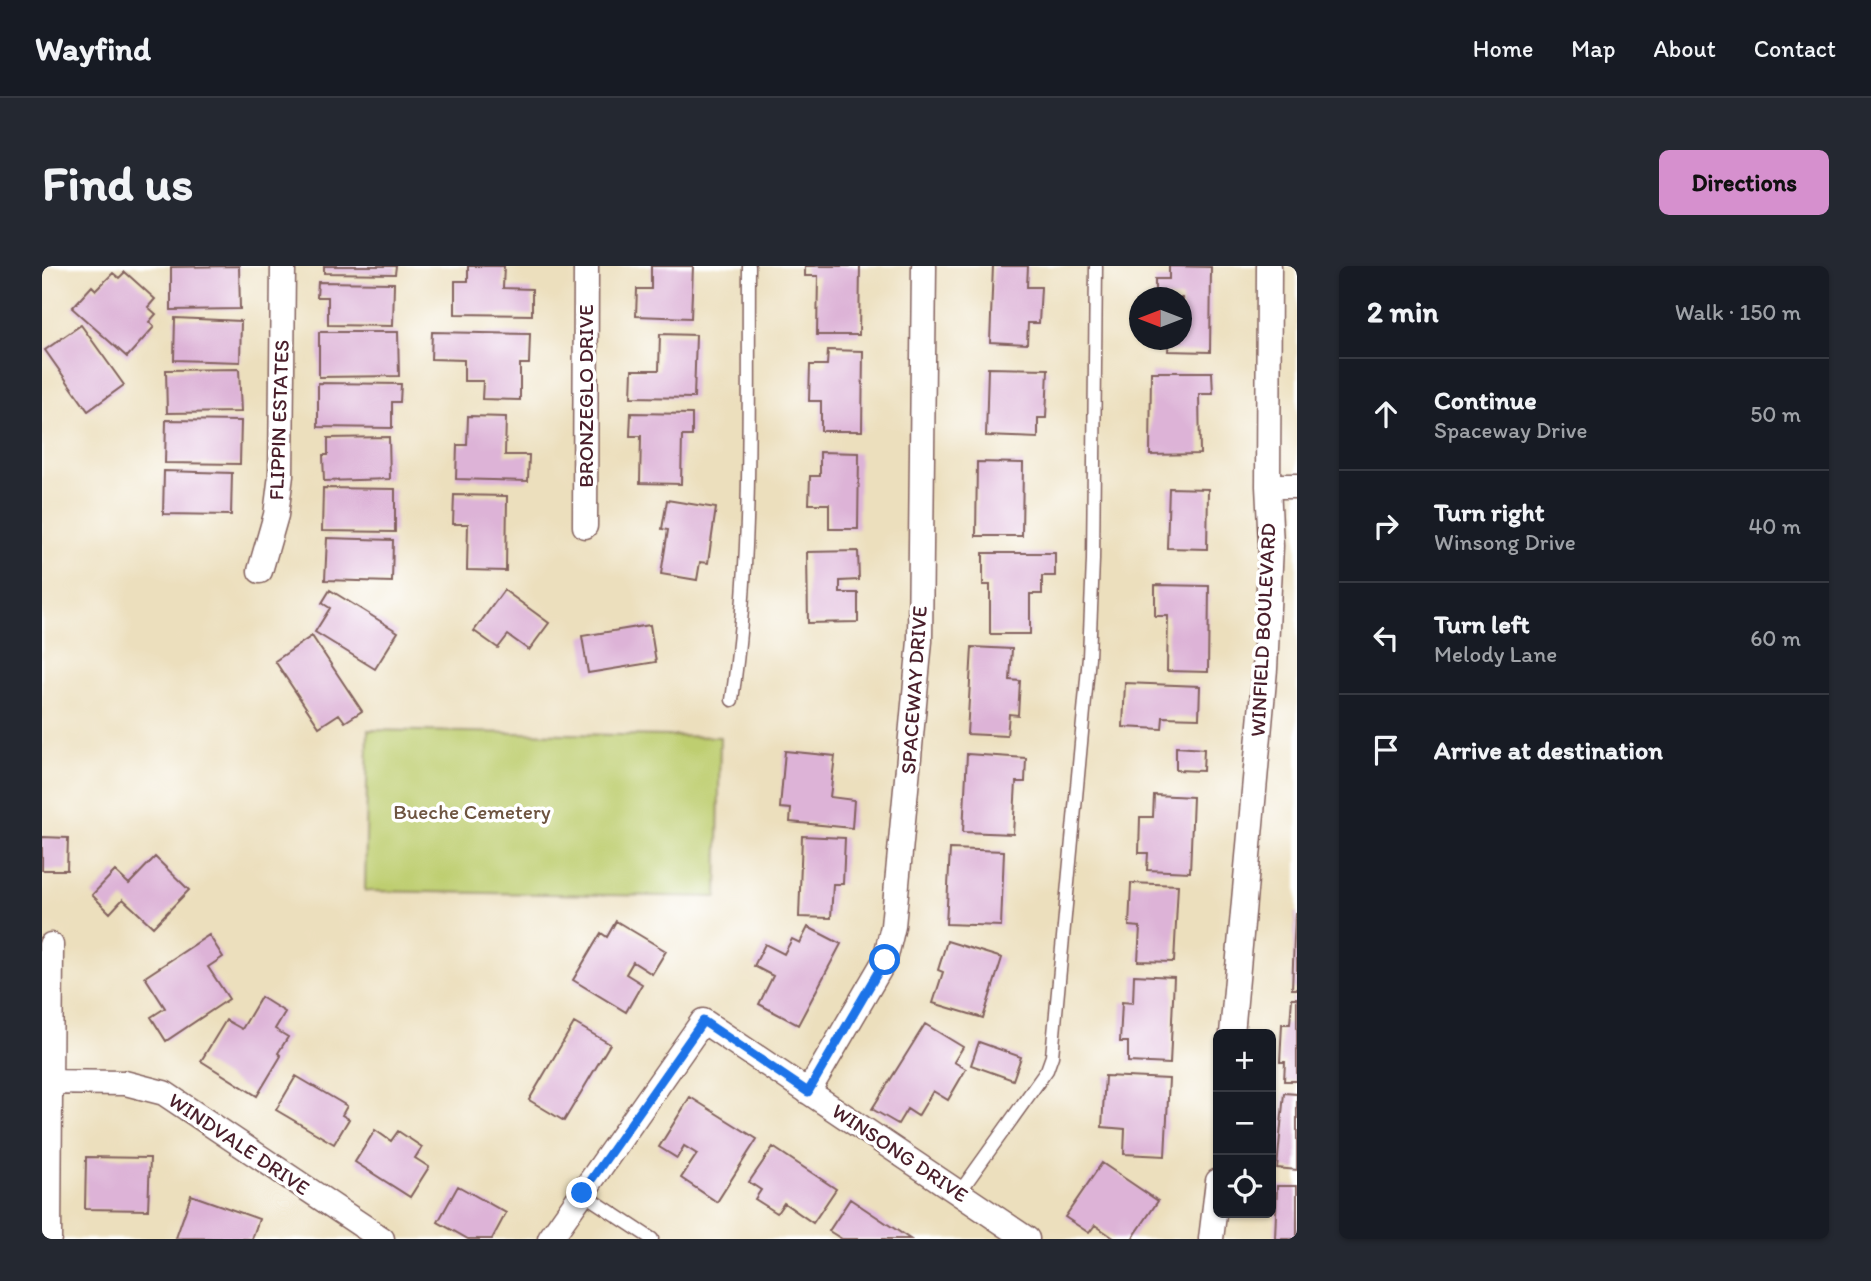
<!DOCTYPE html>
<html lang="en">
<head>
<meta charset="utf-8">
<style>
	body { margin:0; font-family:Itim,sans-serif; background:#242831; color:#f1f3f6 }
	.controls { position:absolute; right:21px; bottom:21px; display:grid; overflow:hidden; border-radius:10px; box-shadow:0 2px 5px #0004 }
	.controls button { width:63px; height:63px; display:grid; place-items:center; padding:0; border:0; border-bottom:2px solid #363941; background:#171b24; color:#f1f3f6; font:35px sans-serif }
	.compass { position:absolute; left:1087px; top:21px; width:63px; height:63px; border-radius:50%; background:#171b24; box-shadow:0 2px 5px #0004; rotate:270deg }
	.stop { position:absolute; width:21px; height:21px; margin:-16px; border:5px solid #1a73e8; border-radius:50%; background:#fff }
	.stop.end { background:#1a73e8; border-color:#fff; box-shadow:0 2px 7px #0008 }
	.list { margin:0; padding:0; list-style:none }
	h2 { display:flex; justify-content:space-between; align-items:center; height:91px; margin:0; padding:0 28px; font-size:30px }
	h2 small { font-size:23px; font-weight:400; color:#9ea1a6 }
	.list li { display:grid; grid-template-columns:46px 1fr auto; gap:21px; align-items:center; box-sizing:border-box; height:112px; padding:0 28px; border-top:2px solid #363941 }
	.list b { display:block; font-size:26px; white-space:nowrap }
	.list p { margin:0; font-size:23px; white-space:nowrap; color:#9ea1a6 }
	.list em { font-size:23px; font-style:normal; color:#9ea1a6 }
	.icon { flex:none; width:38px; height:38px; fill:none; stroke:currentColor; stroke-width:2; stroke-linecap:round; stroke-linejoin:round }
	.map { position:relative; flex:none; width:1255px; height:973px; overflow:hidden; border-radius:10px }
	header { display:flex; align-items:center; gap:42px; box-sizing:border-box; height:98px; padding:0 35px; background:#171b24; border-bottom:2px solid #363941 }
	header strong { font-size:33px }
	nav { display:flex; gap:38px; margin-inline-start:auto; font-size:24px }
	.intro { display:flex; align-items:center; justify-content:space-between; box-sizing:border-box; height:168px; padding:0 42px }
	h1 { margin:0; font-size:49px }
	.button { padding:18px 32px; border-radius:10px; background:#d690ce; color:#111; font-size:24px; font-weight:700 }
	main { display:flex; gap:42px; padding:0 42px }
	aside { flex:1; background:#171b24; border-radius:10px; box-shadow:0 2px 5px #0004 }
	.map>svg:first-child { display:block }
</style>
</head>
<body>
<header>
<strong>Wayfind</strong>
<nav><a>Home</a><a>Map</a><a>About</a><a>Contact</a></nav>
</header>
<div class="intro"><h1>Find us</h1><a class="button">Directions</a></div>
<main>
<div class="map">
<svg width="1255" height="973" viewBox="0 0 1255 973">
	<rect width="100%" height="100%" fill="#fff"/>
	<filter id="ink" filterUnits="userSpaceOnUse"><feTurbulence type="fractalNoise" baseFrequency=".0143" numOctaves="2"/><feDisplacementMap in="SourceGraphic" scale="14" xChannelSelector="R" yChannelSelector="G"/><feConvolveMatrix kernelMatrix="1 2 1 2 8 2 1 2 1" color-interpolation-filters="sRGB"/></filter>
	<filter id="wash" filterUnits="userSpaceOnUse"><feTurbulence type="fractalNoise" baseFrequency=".00686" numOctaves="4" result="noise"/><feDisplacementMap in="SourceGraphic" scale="28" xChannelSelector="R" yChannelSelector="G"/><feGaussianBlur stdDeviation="1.57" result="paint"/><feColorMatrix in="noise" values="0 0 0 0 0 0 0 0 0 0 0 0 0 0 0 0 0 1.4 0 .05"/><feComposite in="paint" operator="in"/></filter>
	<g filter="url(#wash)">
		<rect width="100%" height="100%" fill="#ecdfbd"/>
		<!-- green -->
		<path fill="#bece70" stroke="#84764e" stroke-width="2" d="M326,464L678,471L675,631L323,625Z"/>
		<g id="blocks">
			<!-- building -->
			<path fill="#ddb3d7" d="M197,0L198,43L129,44V1Z
				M282,0H354L353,8L282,7Z
				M426,0H462L461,22L490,23V49L413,48V15H426Z
				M609,0H651L649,52L594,50L595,23H609Z
				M763,0H818L817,69H775L776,10H763Z
				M951,0H986L985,21H999L997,57H986L985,78L948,76Z
				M1127,0L1169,1L1168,86L1126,85L1127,74H1140V32H1113V13H1127Z
				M83,6L113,33L106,41L114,48L107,56L112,61L85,91L30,42L50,20L54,24L71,7L77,12Z
				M276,16L352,17L351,60L286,59V31H275Z
				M133,52L199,55L198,96L132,94Z
				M39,59L82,119L46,145L3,84Z
				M277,66H356L357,110L277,111Z
				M390,66L488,68L487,98H478V134L440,133L441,115H422V94L389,93Z
				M618,68L654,69L652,132L589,131L590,104H617Z
				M786,84L821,85L820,165H779V135H767L768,99H785Z
				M946,102L1006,103L1004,152H996V172L944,170Z
				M197,103L199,146L125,147L124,104Z
				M1109,106H1170L1171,128H1157L1158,188L1108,189Z
				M276,117L359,118L358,136H350V162L276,161Z
				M589,147L650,148V170H640L639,218L598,217L599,170H588Z
				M426,150L464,151L463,189H487L486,215L414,213L415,179H425Z
				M124,154L199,155L198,198L123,197Z
				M347,171L348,213L282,215L281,189H286V172Z
				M778,186L817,187L816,263H787V238H767L768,210H778Z
				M935,196L981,197L980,270H934Z
				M122,205L190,207L189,249L121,248Z
				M281,222L353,223V266L280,265Z
				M1127,222L1166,223L1165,283L1125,282Z
				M412,229L465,230L464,305L425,304L426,258H411Z
				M625,234L674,242L666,297L658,296L655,314L619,308L626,264L620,263Z
				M285,272L351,274L350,316L283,314Z
				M816,285L817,314L798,315V327H816V356L766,357L765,286Z
				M941,287H1013V310H1000V328H988V368H948V319H941Z
				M1113,319L1167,320L1166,406L1125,405L1126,350H1113Z
				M288,324L356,366L333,403L273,366L288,342L280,337Z
				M462,324L507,357L487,384L466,369L456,382L432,365Z
				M608,359L614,396L546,407L540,370Z
				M270,370L320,445L303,456L297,448L277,461L233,395Z
				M930,381L970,383L968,414L978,415L976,449L967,448L965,470L925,468Z
				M1083,417L1158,420L1157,452L1121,451L1120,463L1081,461Z
				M1134,481L1162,483L1161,505L1134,504Z
				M743,485L793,490L788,531L812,534L810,562L748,556L749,543L738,542Z
				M925,488L984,492L983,516H974L971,568L921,566Z
				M1112,529L1151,531L1148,606L1105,604L1106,587H1097L1098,551H1111Z
				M760,570L803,572L801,618H791L789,652L757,651Z
				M0,571L26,572L25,604H0Z
				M908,583L962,585L959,660L904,658Z
				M113,591L147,624L111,661L81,633L68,647L50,629L73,605L87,618Z
				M1089,617L1136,619L1132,696L1096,695L1098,661L1087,660Z
				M1253,647H1255V723H1250Z
				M574,655L624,685L610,708L591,696L584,708L600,718L584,746L531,714L559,667L565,671Z
				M766,661L799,678L756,759L717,738L731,710L712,700L723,678L742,688L750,673L758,677Z
				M167,669L181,691L166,701L187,733L124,775L109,751L123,742L103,711Z
				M905,675L960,692L941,752L891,737L901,706L896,704Z
				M1092,709L1132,711L1128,798L1086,796V776H1078L1080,736L1091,737Z
				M219,731L243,746L233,763L246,771L236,787L239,790L215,830L159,795L184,754L200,763Z
				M1250,732H1255V815H1242L1243,796H1238L1240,758H1248Z
				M532,757L568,778L522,855L487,834Z
				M883,758L921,781L912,796L924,803L906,834L891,825L876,850L865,843L856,858L830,843Z
				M937,776L979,791L971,814L929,799Z
				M254,810L305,840L300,849L307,853L292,878L234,844Z
				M1063,810L1127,813L1123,890L1082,888L1083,863L1060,861Z
				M1242,827L1255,828V904L1235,902Z
				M648,831L715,873L675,936L639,912L655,888L642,880L635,892L617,881Z
				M333,864L349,875L356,865L380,881L373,892L387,901L368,931L313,896Z
				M731,881L794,923L771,957L742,937L735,947L713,933L719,924L707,916Z
				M44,891L108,892L106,944L43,943Z
				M1060,897L1116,935L1090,973H1073L1053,959L1047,967L1023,951Z
				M416,920L464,947L450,973H426L396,956Z
				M1235,920H1255V973H1233Z
				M149,929L217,953L210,973L134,972Z
				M808,933L868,973H800L787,965Z"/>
		</g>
	</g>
	<g filter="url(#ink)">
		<use href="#blocks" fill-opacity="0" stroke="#83625e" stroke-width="2"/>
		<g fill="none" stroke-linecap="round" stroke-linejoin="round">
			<defs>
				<path id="lane" d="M690,434C711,291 706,145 707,0
					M540,927L610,973
					M917,927L1005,804L1010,790L1047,391L1051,294L1054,0"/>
				<path id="street" d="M1226,220H1255
					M543,260L544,0
					M218,305L234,249L239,209L241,0
					M1190,768L1223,403L1229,280L1226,220L1227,0
					M0,816L83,817L122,827L340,973
					M766,826L843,694L851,660L878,375L882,0
					M7,973L9,679
					M508,973L661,755L985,973
					M1169,973L1176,915"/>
			</defs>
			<!-- lane casing -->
			<use href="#lane" stroke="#83625e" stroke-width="15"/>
			<!-- street casing -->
			<use href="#street" stroke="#83625e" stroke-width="27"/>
			<!-- lane -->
			<use href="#lane" stroke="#fff" stroke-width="12"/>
			<!-- street -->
			<use href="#street" stroke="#fff" stroke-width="24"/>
		</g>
	</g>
	<g fill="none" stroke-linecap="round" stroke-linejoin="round" filter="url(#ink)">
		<!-- route -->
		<path stroke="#1a73e8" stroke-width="9" d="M540,927L661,755L766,826L843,694"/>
	</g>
	<g text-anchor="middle" stroke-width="7" stroke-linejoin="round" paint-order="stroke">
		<!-- street labels -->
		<g font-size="21" fill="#4a1f2b" stroke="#fff">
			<text transform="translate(544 130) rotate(-90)" y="7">BRONZEGLO DRIVE</text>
			<text transform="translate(237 154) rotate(-88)" y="7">FLIPPIN ESTATES</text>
			<text transform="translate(1221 364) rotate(-87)" y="7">WINFIELD BOULEVARD</text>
			<text transform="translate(872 424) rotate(-86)" y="7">SPACEWAY DRIVE</text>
			<text transform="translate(197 878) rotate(34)" y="7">WINDVALE DRIVE</text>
			<text transform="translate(858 887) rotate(34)" y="7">WINSONG DRIVE</text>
		</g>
		<!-- park labels -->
		<g font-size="21" fill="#6d5440" stroke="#fff">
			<text x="430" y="553">Bueche Cemetery</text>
		</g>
	</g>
</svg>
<div class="controls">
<button>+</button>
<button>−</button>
<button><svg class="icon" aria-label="locate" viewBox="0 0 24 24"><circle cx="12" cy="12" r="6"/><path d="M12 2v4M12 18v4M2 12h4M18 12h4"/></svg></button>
</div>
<svg class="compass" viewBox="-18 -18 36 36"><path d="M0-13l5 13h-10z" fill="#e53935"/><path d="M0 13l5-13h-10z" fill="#9ea1a6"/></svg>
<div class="stop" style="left:843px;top:694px"></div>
<div class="stop end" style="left:540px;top:927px"></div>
</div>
<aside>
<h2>2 min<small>Walk · 150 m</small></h2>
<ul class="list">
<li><svg class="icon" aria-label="ahead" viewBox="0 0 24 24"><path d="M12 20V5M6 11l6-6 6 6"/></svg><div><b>Continue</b><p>Spaceway Drive</p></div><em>50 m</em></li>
<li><svg class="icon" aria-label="right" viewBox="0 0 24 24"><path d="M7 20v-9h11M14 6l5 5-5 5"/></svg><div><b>Turn right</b><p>Winsong Drive</p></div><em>40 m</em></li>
<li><svg class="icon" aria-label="left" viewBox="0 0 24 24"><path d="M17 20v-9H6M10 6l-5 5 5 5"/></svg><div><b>Turn left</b><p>Melody Lane</p></div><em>60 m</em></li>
<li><svg class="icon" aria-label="arrive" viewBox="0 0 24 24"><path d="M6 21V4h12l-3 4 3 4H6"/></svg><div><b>Arrive at destination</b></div></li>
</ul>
</aside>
</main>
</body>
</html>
